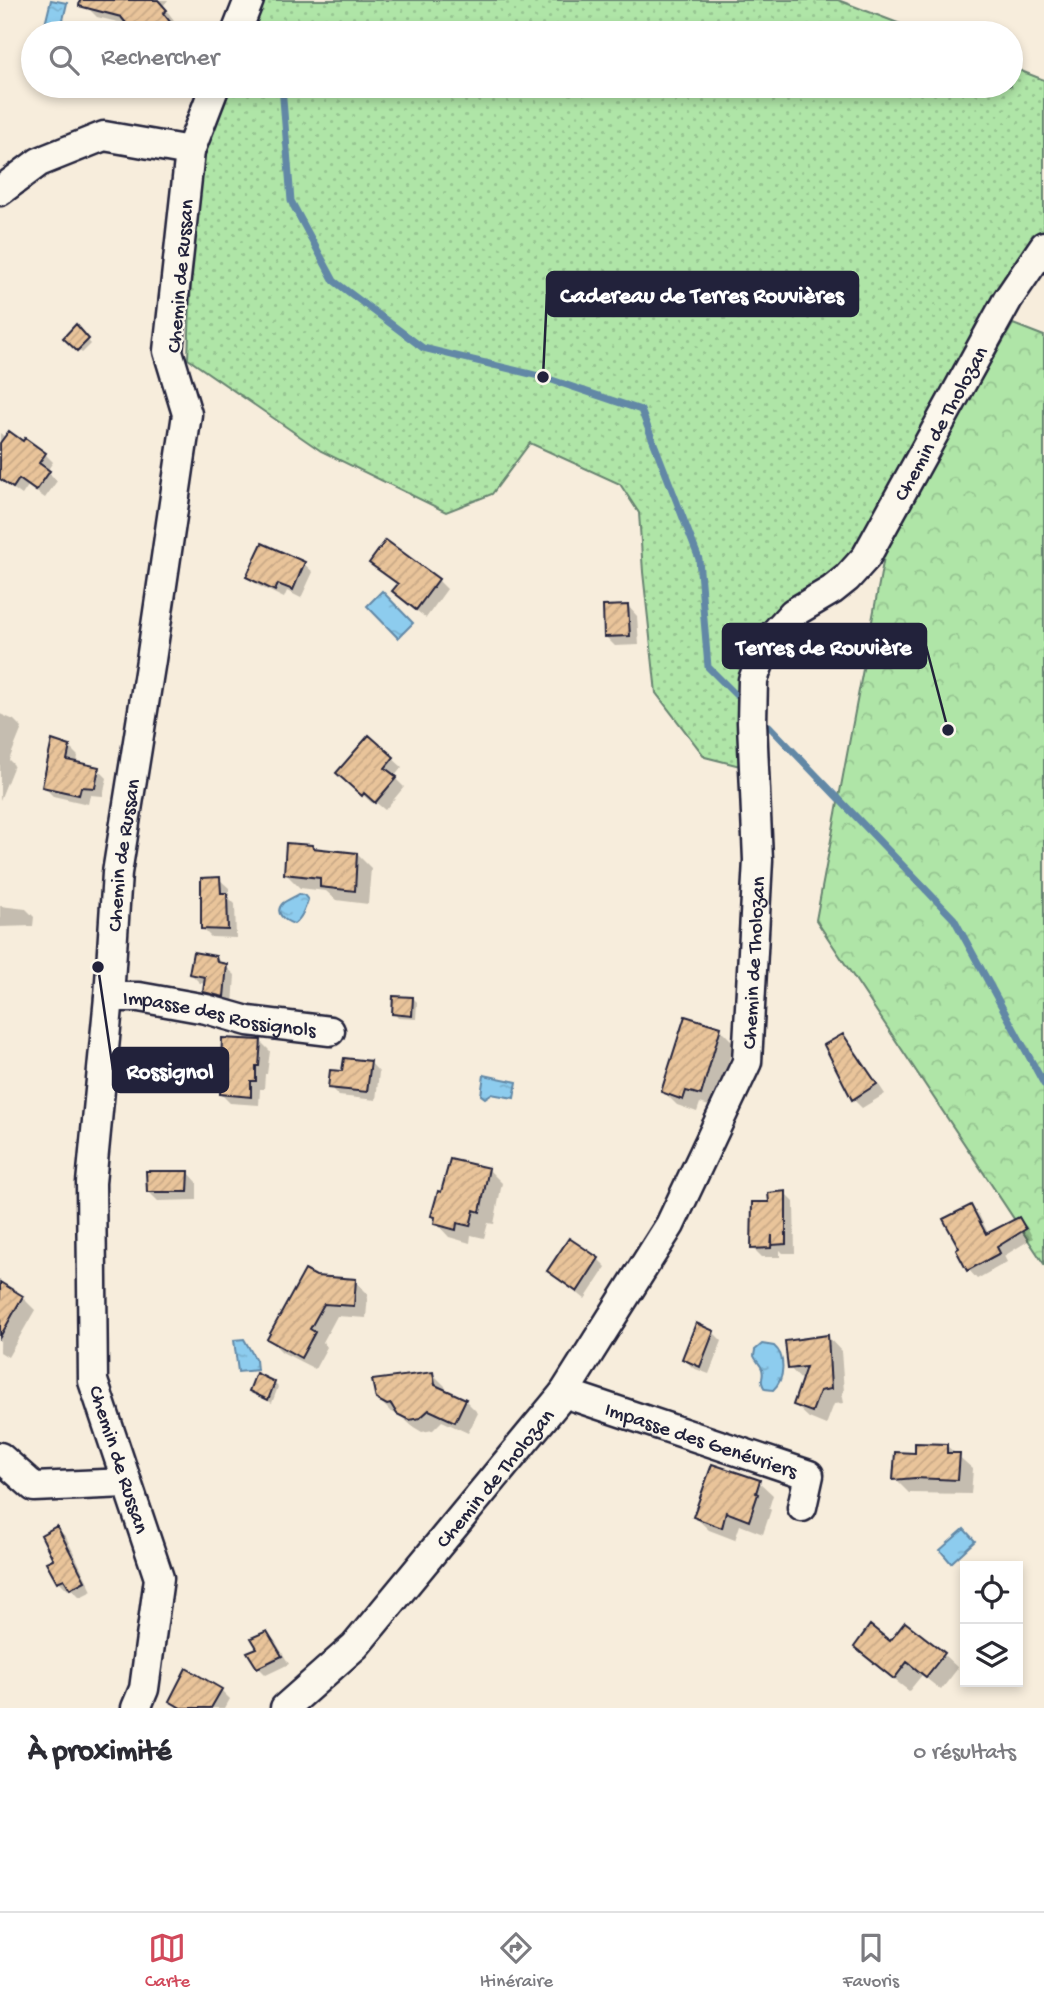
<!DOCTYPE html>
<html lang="fr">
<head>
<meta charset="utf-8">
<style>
	body { margin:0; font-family:"Gochi Hand",sans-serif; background:#f7f7f7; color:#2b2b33 }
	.controls { position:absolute; right:21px; bottom:21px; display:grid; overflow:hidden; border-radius:0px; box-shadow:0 4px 10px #0003 }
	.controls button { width:63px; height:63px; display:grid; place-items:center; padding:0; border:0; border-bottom:2px solid #e1e1e2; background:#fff; color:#2b2b33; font:35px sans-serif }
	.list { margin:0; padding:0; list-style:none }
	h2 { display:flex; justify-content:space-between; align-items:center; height:91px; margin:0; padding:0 28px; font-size:30px }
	h2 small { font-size:23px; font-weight:400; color:#7c7c81 }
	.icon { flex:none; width:38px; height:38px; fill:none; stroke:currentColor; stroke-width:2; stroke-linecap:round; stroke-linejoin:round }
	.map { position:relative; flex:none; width:1044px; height:1708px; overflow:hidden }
	.search { position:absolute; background:#fff; box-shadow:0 4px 10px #0003; left:21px; right:21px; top:21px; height:77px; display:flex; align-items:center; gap:18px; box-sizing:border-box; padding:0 24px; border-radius:38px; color:#7c7c81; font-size:26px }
	.sheet { height:203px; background:#fff }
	nav { display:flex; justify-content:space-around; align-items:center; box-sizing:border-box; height:98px; border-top:2px solid #e1e1e2; background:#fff; font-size:19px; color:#7c7c81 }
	nav a { display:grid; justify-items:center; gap:4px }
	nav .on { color:#d1495b }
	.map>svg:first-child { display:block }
</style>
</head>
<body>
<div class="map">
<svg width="1044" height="1708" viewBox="0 0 1044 1708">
	<defs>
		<pattern id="grass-dots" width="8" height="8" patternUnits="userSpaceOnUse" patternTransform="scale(1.75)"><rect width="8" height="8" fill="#afe5a7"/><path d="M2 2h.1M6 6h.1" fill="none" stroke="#96c491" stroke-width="1.8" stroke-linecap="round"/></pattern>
		<pattern id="forest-crowns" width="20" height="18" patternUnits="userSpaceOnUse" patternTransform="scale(1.75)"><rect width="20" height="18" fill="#afe5a7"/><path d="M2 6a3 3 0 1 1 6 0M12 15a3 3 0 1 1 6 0" fill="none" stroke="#96c491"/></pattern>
		<pattern id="water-ripples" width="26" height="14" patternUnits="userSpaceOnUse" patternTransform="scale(1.75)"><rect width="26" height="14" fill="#8dccee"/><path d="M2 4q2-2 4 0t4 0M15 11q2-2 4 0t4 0" fill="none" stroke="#79afcd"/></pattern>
		<pattern id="building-hatch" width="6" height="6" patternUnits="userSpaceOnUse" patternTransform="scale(1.75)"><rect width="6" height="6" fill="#e9c49a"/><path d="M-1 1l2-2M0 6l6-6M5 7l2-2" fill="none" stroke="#c8a886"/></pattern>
	</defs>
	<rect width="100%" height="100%" fill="#f7eddc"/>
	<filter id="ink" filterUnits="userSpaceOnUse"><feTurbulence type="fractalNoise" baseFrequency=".0143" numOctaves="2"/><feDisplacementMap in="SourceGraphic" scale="14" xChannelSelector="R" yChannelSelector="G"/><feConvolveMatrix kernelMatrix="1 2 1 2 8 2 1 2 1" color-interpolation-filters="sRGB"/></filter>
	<g filter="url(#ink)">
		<!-- grass -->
		<path fill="url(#grass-dots)" stroke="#688471" stroke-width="2" d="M261,0H838L924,33H246Z
			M1011,67L1044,80V234L848,563L789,604L746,649L740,766L705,757L656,693L643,572L639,513L620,484L530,443L492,494L446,512L321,451L188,359L194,195L204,144L225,86H1011Z"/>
		<!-- forest -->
		<path fill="url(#forest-crowns)" stroke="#688471" stroke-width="2" d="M1013,324L1044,336V1264L816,920L887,541Z"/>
		<!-- water -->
		<path fill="url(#water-ripples)" stroke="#6288a6" stroke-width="2" d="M51,0L67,3L60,33H43Z
			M382,591L413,623L398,638L367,606Z
			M299,894L304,895L308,900C305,909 302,918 294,924C285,921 273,913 283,903C287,900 294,897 299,894Z
			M484,1075L517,1082L514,1098L491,1094L485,1098L481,1095Z
			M244,1339L256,1360L257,1370L238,1372L234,1340Z
			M762,1344L774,1346C786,1356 785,1379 773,1390L765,1389C758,1379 765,1378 762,1369C761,1365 756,1361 754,1356L755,1350Z
			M964,1529L975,1541L951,1563L940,1550Z"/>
		<!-- shadow -->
		<path fill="#0003" d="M90,0H168L163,6L174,20L168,26L173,27L179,33H137L130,25L97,17L88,8Z
			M76,327L91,344L82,353L65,338Z
			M0,433L6,438L45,454L53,462L47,471L57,481L45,498L28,486L22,495L0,479Z
			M390,545L438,580L447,589L426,618L403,600L394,591L399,586L371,563Z
			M262,546L304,564L313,572L301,598L287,591L284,598L257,585L248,577Z
			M628,606L637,616L639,645L615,646L606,637Z
			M0,714L14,720L22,728L9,760L14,765L0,800Z
			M370,738L402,767L394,777L404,787L385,810L374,801L372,803L348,782Z
			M69,747L78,756L77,764L98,769L107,778L103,796L90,795L88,804L53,796L44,787Z
			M315,850L357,854L371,868L368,904L336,900L326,891L300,888L286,874Z
			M219,879L229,888V898L235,904L236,938L211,937L202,928Z
			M0,906L26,909L34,917L33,926L0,927Z
			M215,957L235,975L233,1005L214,1000L205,991L206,984L200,983L191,974Z
			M413,998L417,1002L416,1019L398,1018L394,1013Z
			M720,1029L734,1043L715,1108L700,1103L697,1112L677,1105L663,1091Z
			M843,1036L852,1045L885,1094L862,1108L853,1099L826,1045Z
			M261,1042L270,1051L267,1074H265L264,1089H260L259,1105L230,1103L221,1094Z
			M370,1062L379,1072L376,1100L339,1096L330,1087L343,1073Z
			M489,1170L502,1183L494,1224L488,1223L484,1238L471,1235L470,1243L449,1237L436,1223L437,1219L433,1215Z
			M188,1172L197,1182V1200L158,1201L149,1192Z
			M785,1193L794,1202L795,1253H783L780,1250V1257H762L753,1248L771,1204Z
			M971,1207L979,1215L989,1235L1019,1219L1027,1227L1033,1238L1004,1256L1007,1262L977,1279L969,1270L958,1251Z
			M598,1259L606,1267L585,1299L550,1271Z
			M315,1277L355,1281L368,1294L366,1318L337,1316L323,1342L327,1347L315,1369L282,1352L269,1339Z
			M1,1285L22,1297L35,1310L8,1357L0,1352Z
			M713,1332L722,1341L709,1374L693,1368L684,1359Z
			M828,1337L841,1351L844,1392L842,1393L844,1403L834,1404L826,1425L809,1418L795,1405L803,1382L790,1368Z
			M432,1373L445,1386L446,1391L465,1400L478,1413L468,1433L442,1421L433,1430L422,1432L412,1426L402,1417L390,1411L377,1398Z
			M274,1383L278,1387L272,1403L255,1394L251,1390Z
			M947,1446L973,1469L971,1494L909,1493L895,1479L917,1455Z
			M759,1482L773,1495L769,1508L771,1510L763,1534L740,1525L735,1540L709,1530L695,1517Z
			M57,1528L66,1537L92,1591L80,1597L71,1588L68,1590L59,1581L55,1560Z
			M905,1624L944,1655L958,1668L941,1690L922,1675L909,1691L870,1661L856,1647L890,1644Z
			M267,1633L275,1641L289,1664L266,1675L258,1667L259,1649Z
			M221,1690L230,1699L225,1708H178L171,1701Z"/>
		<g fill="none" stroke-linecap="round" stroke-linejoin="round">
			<!-- stream -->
			<path stroke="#6288a6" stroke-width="7" d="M282,86L291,201L334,281L423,348L543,377L641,410L699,559L708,667L736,695
				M769,726L954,919L1044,1084"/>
		</g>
		<!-- building -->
		<path fill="url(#building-hatch)" stroke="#22223b" stroke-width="2" d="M80,0H158L167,10L163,13L179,33H134L121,17L79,6Z
			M76,324L89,339L77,351L63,338Z
			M9,431L23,441L25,438L46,453L39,463L50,471L36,491L19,479L13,488L0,479V443Z
			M386,540L439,579L416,610L392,591L398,584L369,563Z
			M262,543L305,562L293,590L278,584L275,591L246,577Z
			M628,605L630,636L604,637L603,606Z
			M369,735L394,757L385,768L397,777L375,803L364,793L362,796L336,773Z
			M52,740L70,746L67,760L99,767L95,788L81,787L79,795L42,787Z
			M286,843L312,845L313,848L357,853L355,891L320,887V878L284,874Z
			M220,877L221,893H227L228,930L201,929V878Z
			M193,952L216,956L217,962L227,964L224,997L203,992L205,977L189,974Z
			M393,996L413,997L412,1016L392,1014Z
			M685,1016L721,1027L701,1095L686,1091L683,1100L661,1092Z
			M843,1034L877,1084L852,1100L824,1045Z
			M222,1038L261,1040L259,1066H256V1081H251V1097L220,1094Z
			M344,1058L371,1061L367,1092L328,1088L330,1070L342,1071Z
			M450,1159L489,1168L480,1212L474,1210L470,1226L457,1223L456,1230L434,1224L435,1217L431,1216L438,1191L441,1192Z
			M146,1171H189L188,1192H147Z
			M786,1191V1244L772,1245V1235L771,1248L751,1249L752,1202H769L768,1193Z
			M971,1205L986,1234L1019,1217L1026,1229L997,1247L1000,1253L967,1271L956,1250L959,1248L943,1219Z
			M569,1238L599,1258L577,1292L547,1271Z
			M305,1270L316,1276L356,1279L354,1306L324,1304L310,1329L315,1332L301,1358L267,1339Z
			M0,1282L23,1296L0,1337Z
			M696,1323L714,1331L700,1367L682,1359Z
			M828,1335L831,1389L820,1391L812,1412L793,1405L806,1367L788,1369L785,1341Z
			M433,1372L435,1385L466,1399L455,1422L429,1410L420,1418L409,1420L397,1414L391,1404L387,1405L376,1399L372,1380Z
			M256,1373L275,1382L268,1400L249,1391Z
			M915,1443L947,1444V1453H960L958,1480L915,1478L893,1480L895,1452L915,1453Z
			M712,1464L760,1480L756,1493L758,1494L749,1521L726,1512L722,1528L693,1517Z
			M57,1526L85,1581L70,1589L64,1579L57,1582L46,1562L53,1559L41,1535Z
			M905,1622L945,1653L926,1677L907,1662L894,1679L854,1647L870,1625L890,1641Z
			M267,1631L282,1656L257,1668L247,1652L257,1648L251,1638Z
			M186,1668L222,1689L211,1708H181L169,1701Z"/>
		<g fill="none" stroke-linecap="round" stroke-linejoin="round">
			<defs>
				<g id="minor">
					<path d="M236,33L249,0"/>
					<path d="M0,191L39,162L104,136L190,151"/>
					<path id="s1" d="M109,997H139L206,1009L248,1021L330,1031"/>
					<path id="s2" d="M564,1393L809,1475L802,1507"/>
					<path d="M0,1457L34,1487L127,1483"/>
					<path id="s3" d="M136,1708L144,1689L159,1578L93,1381L91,1183L109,997L117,873L151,660L187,414L168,351L190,151L215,86"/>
					<path id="s4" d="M285,1708L355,1646L564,1393L670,1225L747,1062L758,860L752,722L753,680L763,653L774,634L793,613L832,590L847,578L866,557L1008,299L1044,246"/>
				</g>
			</defs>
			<!-- minor casing -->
			<use href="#minor" stroke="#22223b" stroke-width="33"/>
			<!-- minor -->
			<use href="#minor" stroke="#fbf7ec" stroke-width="28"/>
		</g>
	</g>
	<g text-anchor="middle" stroke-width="5" stroke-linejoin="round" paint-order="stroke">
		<!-- street labels -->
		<g font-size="21" fill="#22223b" stroke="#fbf7ec">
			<text transform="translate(179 276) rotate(-85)" y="7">Chemin de Russan</text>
			<text dy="7" stroke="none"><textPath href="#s4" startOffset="1508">Chemin de Tholozan</textPath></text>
			<text dy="7" stroke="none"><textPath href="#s3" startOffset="868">Chemin de Russan</textPath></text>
			<text dy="7" stroke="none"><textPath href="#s4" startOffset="900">Chemin de Tholozan</textPath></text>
			<text dy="7" stroke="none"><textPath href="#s1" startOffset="112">Impasse des Rossignols</textPath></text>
			<text dy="7" stroke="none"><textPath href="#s2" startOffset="145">Impasse des Genévriers</textPath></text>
			<text transform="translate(120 1459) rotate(72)" y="7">Chemin de Russan</text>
			<text dy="7" stroke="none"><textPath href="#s4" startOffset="312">Chemin de Tholozan</textPath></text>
		</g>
	</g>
	<!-- callouts -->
	<path fill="none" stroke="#22223b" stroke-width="2.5" d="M543 377L547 294M948 730L926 646M98 967L113 1070"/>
	<g fill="#22223b" stroke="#fbf7ec" stroke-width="2.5">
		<circle cx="543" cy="377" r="7"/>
		<circle cx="948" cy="730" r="7"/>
		<circle cx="98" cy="967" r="7"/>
	</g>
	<g fill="#22223b" stroke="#22223b" stroke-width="2.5">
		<rect x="547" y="272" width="311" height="44" rx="7"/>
		<rect x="723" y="624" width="203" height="44" rx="7"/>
		<rect x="113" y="1048" width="115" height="44" rx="7"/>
	</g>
	<g font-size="23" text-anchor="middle" font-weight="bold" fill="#fff">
		<text x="702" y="302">Cadereau de Terres Rouvières</text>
		<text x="824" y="654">Terres de Rouvière</text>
		<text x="170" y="1078">Rossignol</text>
	</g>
</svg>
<div class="controls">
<button><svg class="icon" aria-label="locate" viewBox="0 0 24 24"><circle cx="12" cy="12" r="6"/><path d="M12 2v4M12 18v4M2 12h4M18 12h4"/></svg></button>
<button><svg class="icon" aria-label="layers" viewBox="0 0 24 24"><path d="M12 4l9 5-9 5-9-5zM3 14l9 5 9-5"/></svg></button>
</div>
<div class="search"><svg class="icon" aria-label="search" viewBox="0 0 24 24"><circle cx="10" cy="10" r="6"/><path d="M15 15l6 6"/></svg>Rechercher</div>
</div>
<section class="sheet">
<h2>À proximité<small>0 résultats</small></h2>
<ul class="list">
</ul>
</section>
<nav>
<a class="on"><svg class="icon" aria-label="map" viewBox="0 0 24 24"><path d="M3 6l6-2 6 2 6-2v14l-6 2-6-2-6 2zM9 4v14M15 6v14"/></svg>Carte</a>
<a><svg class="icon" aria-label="directions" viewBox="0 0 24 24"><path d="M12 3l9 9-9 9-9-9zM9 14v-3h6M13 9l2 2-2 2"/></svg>Itinéraire</a>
<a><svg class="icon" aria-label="saved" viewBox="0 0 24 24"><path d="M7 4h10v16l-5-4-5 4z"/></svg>Favoris</a>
</nav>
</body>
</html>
